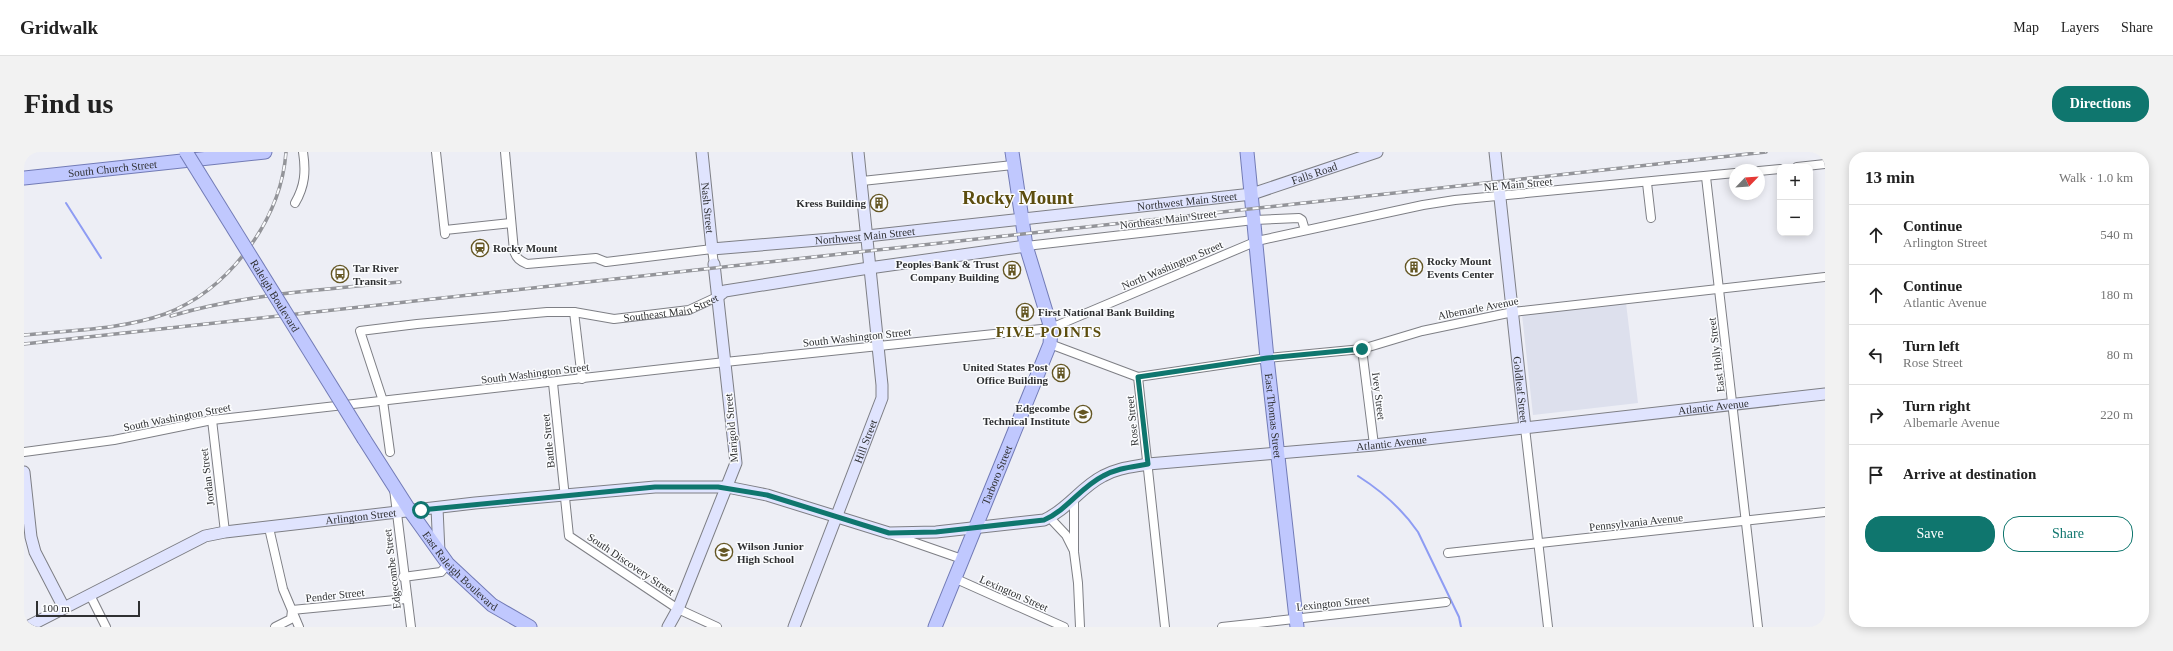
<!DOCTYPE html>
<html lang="en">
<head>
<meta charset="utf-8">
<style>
	body { margin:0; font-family:"Times New Roman",serif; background:#f2f2f2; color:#222 }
	.controls { position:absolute; right:12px; top:12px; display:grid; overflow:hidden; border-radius:8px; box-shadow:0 2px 10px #0003 }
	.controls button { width:36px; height:36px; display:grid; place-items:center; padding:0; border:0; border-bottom:1px solid #e0e0e0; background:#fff; color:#222; font:20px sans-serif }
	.compass { position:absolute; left:1705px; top:12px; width:36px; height:36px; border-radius:50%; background:#fff; box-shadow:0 2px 10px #0003; rotate:65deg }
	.scale { position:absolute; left:12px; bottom:10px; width:104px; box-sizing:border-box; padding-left:4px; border:2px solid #2f3032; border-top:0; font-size:11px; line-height:14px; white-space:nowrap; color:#2f3032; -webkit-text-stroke:3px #fbfcfe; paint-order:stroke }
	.stop { position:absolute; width:12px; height:12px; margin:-9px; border:3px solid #0f766e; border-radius:50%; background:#fff }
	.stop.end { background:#0f766e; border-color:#fff; box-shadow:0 1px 4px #0008 }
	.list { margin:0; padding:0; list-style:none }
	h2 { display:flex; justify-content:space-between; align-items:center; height:52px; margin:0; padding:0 16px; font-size:17px }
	h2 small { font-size:13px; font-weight:400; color:#767676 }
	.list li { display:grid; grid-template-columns:26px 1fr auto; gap:12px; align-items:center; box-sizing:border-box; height:60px; padding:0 16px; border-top:1px solid #e0e0e0 }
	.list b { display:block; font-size:15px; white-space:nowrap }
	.list p { margin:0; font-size:13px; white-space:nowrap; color:#767676 }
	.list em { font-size:13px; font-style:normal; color:#767676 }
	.actions { display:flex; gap:8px; padding:12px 16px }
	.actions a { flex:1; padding:9px 0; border:1px solid #0f766e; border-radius:16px; text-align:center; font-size:14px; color:#0f766e }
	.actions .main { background:#0f766e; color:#fff }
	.icon { flex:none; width:22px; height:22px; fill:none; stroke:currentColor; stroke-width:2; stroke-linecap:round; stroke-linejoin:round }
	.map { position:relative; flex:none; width:1801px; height:475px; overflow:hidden; border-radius:16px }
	header { display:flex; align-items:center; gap:24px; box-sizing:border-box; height:56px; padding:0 20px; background:#fff; border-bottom:1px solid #e0e0e0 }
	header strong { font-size:19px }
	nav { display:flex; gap:22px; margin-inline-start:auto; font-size:14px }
	.intro { display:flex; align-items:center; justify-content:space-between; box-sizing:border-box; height:96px; padding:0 24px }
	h1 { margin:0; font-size:28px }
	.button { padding:10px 18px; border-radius:16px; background:#0f766e; color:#fff; font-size:14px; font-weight:700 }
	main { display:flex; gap:24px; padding:0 24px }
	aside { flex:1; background:#fff; border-radius:16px; box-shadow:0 2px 10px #0003 }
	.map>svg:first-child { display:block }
</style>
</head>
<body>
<header>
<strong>Gridwalk</strong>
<nav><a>Map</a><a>Layers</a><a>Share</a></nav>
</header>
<div class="intro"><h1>Find us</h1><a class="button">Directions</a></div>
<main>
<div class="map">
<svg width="1801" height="475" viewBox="0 0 1801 475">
	<rect width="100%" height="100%" fill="#edeef5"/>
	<!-- built -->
	<path fill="#dde0ed" d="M1602,151L1614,251L1509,263L1498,162Z"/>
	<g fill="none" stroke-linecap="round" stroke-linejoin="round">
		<!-- stream -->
		<path stroke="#8e9cf3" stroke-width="2" d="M42,51L77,106
			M1334,324C1356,338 1379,358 1394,380L1435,465L1437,475"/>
		<defs>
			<g id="street">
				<path d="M412,0L421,82"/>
				<path d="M481,0L490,99C492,106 496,109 503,112L572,106L582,110L688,97L690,112"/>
				<path d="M1773,15L1801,12"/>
				<path d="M1735,19L1756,17"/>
				<path d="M1682,25L1734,475"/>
				<path d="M838,29L989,13"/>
				<path d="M1623,31L1627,66"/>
				<path d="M271,51C281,34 282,19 279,0"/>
				<path d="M421,78L487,71"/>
				<path d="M1002,94L1230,68L1275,66L1278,68L1281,78"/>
				<path d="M550,160L558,227"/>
				<path d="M1026,192L1114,225L1141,475"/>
				<path d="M1338,197L1350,293"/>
				<path d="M1114,225L1243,206L1338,197L1398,179L1489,160L1801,125"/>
				<path d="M529,231L545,384L654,457L693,475"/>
				<path d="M188,268L201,380"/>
				<path d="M1501,276L1524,475"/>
				<path d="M0,300L90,288L188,268L701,210L1027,176L1233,89L1399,53L1431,48L1711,21"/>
				<path id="s1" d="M366,300L359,249L336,179L393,172L523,160H550L590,167L665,158L693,145"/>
				<path d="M370,337L387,475"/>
				<path d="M1050,347V400L1054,431L1056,475"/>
				<path d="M1026,366L1042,383L1050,399"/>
				<path d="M245,376L259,437L275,475"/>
				<path d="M869,383L938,407"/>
				<path d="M1424,401L1801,360"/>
				<path d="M379,425L417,420L424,412"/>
				<path d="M930,426L1040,475"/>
				<path d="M66,443L82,475"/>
				<path d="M251,475L267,467L268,458L382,447"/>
				<path d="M1198,475L1422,450"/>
			</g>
			<g id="secondary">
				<path id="s2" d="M678,0L688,97L843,84L1228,42L1353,0"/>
				<path id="s3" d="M1471,0L1501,276"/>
				<path d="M693,145L701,139L845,116L1002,94"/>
				<path d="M0,320L7,385L11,400L40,456"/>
				<path d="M413,356L415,400"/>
				<path id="s4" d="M3,475L181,384L201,380L451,351L631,335H703L743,343L865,381L912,380L1020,368C1043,358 1057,335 1079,324C1093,316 1108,315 1124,312L1350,293L1801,242"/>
				<path d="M644,475L654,457L712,311L690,112"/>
				<path id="s5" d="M770,475L858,246V233L834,0"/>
			</g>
			<g id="primary">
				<path id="s6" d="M1223,0L1243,206L1273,475"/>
				<path id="s7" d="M0,26L241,0"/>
				<path id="s8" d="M340,287L386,359L424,412L468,453L506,475"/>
				<path id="s9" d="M911,475L1026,192L1027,176L1002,94L988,0"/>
			</g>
		</defs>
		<!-- street casing -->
		<use href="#street" stroke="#7e7f85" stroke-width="10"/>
		<!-- secondary casing -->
		<use href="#secondary" stroke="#7e7f85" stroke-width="13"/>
		<!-- primary casing -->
		<use href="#primary" stroke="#727bb6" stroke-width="15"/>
		<!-- street -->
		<use href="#street" stroke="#fff" stroke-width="8"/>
		<!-- secondary -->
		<use href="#secondary" stroke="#e0e4fe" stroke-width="11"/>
		<!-- primary -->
		<use href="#primary" stroke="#c0c8fe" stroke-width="13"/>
		<defs>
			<path id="rail" d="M147,164C221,142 299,138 376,130
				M0,183C46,178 96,178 141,162C205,138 257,68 262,0
				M0,192L1742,0"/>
		</defs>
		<!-- rail casing -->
		<use href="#rail" stroke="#939499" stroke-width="3.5"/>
		<!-- rail -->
		<use href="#rail" stroke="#fbfcfe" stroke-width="2" stroke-dasharray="6" stroke-linecap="butt"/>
		<defs>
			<g id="primary-bridge">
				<path id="s10" d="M162,0L340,287"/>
			</g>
		</defs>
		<!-- primary-bridge casing -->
		<use href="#primary-bridge" stroke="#727bb6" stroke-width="15" stroke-linecap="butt"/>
		<!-- primary-bridge -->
		<use href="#primary-bridge" stroke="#c0c8fe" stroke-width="13"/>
	</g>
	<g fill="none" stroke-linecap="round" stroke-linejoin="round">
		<!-- route -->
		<path stroke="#0f766e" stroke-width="5" d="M397,358L631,335H694L743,343L865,381L912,380L1020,368C1043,358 1057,335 1079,324C1093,316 1108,315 1124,312L1114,225L1243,206L1338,197"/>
	</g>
	<!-- icons -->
	<defs>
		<symbol id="building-ring" viewBox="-11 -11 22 22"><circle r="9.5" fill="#fbfcfe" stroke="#645623" stroke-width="1.5"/><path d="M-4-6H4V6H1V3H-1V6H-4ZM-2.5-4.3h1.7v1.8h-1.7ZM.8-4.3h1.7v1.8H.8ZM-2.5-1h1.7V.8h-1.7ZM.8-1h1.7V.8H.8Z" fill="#645623"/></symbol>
		<symbol id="station-ring" viewBox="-11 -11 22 22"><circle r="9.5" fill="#fbfcfe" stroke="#645623" stroke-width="1.5"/><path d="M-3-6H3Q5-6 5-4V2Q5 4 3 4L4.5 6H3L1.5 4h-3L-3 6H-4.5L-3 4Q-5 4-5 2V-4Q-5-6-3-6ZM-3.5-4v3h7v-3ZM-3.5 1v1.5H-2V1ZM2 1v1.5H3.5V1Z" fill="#645623"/></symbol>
		<symbol id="bus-ring" viewBox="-11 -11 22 22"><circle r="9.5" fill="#fbfcfe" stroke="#645623" stroke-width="1.5"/><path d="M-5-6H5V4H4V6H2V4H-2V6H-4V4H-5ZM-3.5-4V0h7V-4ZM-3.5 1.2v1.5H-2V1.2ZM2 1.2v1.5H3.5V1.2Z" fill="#645623"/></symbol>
		<symbol id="school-ring" viewBox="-11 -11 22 22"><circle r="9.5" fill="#fbfcfe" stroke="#645623" stroke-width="1.5"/><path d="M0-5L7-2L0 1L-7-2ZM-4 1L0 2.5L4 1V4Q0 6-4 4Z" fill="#645623"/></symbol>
	</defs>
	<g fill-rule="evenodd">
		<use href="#building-ring" x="845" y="41" width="20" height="20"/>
		<use href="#station-ring" x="446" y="86" width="20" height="20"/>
		<use href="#building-ring" x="1380" y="105" width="20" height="20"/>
		<use href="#building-ring" x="978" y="108" width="20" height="20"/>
		<use href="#bus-ring" x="306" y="112" width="20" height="20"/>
		<use href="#building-ring" x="991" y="150" width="20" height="20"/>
		<use href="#building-ring" x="1027" y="211" width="20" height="20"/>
		<use href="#school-ring" x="1049" y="252" width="20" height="20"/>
		<use href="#school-ring" x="690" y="390" width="20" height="20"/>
	</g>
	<g text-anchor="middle" stroke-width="3" stroke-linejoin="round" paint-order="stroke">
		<!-- street labels -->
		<g font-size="11" fill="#2f3032" stroke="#fbfcfe">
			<text dy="4" stroke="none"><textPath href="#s7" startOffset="89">South Church Street</textPath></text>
			<text dy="4" stroke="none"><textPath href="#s2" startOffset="706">Falls Road</textPath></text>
			<text transform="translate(1494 32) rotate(-5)" y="4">NE Main Street</text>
			<text dy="4" stroke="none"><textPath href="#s2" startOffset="575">Northwest Main Street</textPath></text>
			<text dy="4" stroke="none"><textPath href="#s2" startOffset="56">Nash Street</textPath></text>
			<text transform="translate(1144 67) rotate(-7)" y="4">Northeast Main Street</text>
			<text dy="4" stroke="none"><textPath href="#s2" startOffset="251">Northwest Main Street</textPath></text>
			<text transform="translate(1148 113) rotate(-23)" y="4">North Washington Street</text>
			<text dy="4" stroke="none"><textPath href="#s10" startOffset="169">Raleigh Boulevard</textPath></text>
			<text dy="4" stroke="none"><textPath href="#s1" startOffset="439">Southeast Main Street</textPath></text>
			<text transform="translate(1454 156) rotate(-11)" y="4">Albemarle Avenue</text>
			<text transform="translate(833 185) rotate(-6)" y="4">South Washington Street</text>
			<text transform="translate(1692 203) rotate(-97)" y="4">East Holly Street</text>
			<text transform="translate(511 221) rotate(-7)" y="4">South Washington Street</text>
			<text dy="4" stroke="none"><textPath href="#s3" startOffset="239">Goldleaf Street</textPath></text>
			<text transform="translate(1355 244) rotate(83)" y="4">Ivey Street</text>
			<text dy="4" stroke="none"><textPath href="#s4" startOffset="1738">Atlantic Avenue</textPath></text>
			<text dy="4" stroke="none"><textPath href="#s6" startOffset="265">East Thomas Street</textPath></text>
			<text transform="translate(153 265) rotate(-11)" y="4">South Washington Street</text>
			<text transform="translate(1108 269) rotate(-96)" y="4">Rose Street</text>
			<text transform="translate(707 276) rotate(-95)" y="4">Marigold Street</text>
			<text transform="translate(524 289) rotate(-96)" y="4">Battle Street</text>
			<text dy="4" stroke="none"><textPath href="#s5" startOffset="199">Hill Street</textPath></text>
			<text dy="4" stroke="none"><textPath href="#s4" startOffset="1414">Atlantic Avenue</textPath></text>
			<text dy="4" stroke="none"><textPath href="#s9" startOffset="164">Tarboro Street</textPath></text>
			<text transform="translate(183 325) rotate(-97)" y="4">Jordan Street</text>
			<text dy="4" stroke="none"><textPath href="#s4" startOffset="357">Arlington Street</textPath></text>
			<text transform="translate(1612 370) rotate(-6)" y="4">Pennsylvania Avenue</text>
			<text transform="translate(607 412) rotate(34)" y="4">South Discovery Street</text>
			<text transform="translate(368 417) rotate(-97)" y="4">Edgecombe Street</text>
			<text dy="4" stroke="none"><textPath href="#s8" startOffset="164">East Raleigh Boulevard</textPath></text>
			<text transform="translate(990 441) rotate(24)" y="4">Lexington Street</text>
			<text transform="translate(311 443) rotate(-6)" y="4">Pender Street</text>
			<text transform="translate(1309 451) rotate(-6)" y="4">Lexington Street</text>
		</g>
		<!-- poi labels -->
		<g font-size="11" font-weight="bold" fill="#2f3032" stroke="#fbfcfe" text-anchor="start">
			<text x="842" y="55" text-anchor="end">Kress Building</text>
			<text x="469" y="100">Rocky Mount</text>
			<text x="1403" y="113">Rocky Mount<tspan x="1403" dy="13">Events Center</tspan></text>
			<text x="975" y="116" text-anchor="end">Peoples Bank &amp; Trust<tspan x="975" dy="13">Company Building</tspan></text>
			<text x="329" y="120">Tar River<tspan x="329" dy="13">Transit</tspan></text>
			<text x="1014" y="164">First National Bank Building</text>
			<text x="1024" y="219" text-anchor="end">United States Post<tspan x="1024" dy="13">Office Building</tspan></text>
			<text x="1046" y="260" text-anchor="end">Edgecombe<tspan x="1046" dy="13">Technical Institute</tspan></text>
			<text x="713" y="398">Wilson Junior<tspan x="713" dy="13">High School</tspan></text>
		</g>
		<!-- district labels -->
		<g font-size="15" font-weight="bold" letter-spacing="1" fill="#5c4d0e" stroke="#fbfcfe">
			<text x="1025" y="185">FIVE POINTS</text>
		</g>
		<!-- town labels -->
		<g font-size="19" font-weight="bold" fill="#5c4d0e" stroke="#fbfcfe">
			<text x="994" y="52">Rocky Mount</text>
		</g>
	</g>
</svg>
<div class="controls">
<button>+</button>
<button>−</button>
</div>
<svg class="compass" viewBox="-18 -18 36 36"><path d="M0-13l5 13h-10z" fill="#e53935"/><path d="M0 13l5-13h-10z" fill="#767676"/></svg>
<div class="scale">100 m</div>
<div class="stop" style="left:397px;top:358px"></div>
<div class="stop end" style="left:1338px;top:197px"></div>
</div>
<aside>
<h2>13 min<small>Walk · 1.0 km</small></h2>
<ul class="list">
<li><svg class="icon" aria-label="ahead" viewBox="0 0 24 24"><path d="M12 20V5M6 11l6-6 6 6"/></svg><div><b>Continue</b><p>Arlington Street</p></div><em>540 m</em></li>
<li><svg class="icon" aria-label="ahead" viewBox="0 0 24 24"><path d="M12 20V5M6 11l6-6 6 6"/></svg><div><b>Continue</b><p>Atlantic Avenue</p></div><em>180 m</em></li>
<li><svg class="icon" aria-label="left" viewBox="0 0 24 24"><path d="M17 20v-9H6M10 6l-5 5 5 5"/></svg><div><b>Turn left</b><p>Rose Street</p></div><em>80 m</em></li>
<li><svg class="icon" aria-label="right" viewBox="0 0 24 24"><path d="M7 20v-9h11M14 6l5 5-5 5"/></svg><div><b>Turn right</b><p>Albemarle Avenue</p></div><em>220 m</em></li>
<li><svg class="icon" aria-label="arrive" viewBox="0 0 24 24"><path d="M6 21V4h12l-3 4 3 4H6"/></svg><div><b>Arrive at destination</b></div></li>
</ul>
<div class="actions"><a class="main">Save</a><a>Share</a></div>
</aside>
</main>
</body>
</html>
